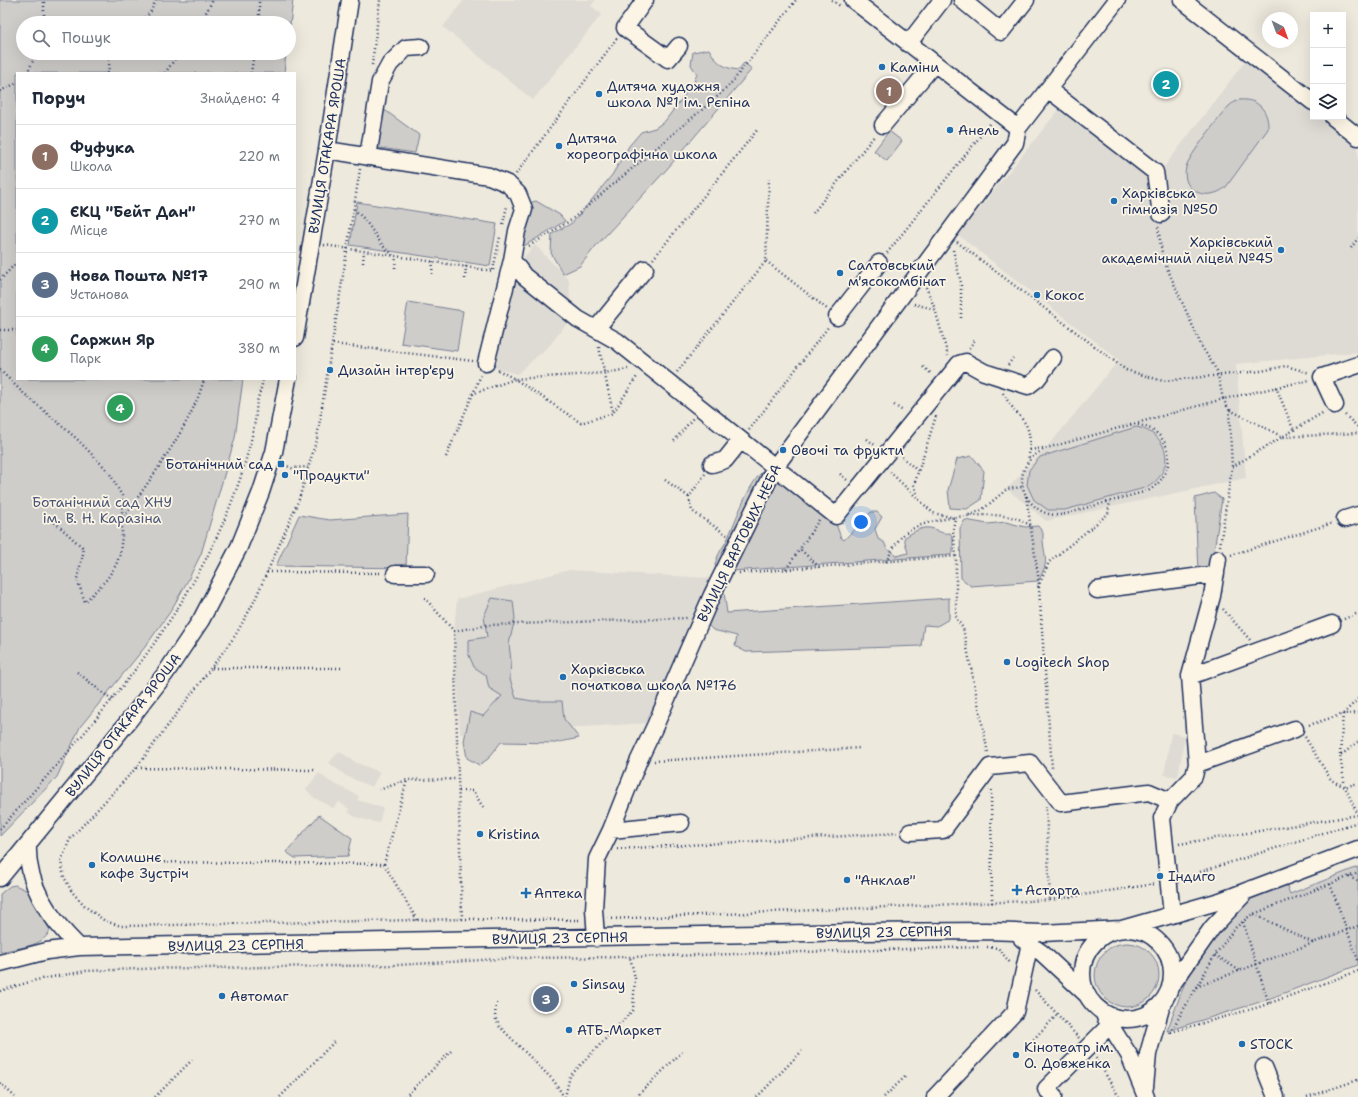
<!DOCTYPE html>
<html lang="uk">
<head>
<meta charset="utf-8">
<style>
	body { margin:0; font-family:"Shantell Sans",sans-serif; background:#f2f2f3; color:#1f2937 }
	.controls { position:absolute; right:12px; top:12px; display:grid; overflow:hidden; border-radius:0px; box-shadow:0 4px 16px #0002 }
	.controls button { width:36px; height:36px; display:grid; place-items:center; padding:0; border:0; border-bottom:1px solid #e0e1e3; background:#fff; color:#1f2937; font:20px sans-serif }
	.compass { position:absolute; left:1262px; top:12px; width:36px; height:36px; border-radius:50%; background:#fff; box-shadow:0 4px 16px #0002; rotate:139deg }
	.you { position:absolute; left:861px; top:522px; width:14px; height:14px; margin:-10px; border:3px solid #fff; border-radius:50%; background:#1a73e8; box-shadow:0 0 0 6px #1a73e833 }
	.badge { display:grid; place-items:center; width:26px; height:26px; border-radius:50%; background:#2563eb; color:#fff; font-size:13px; font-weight:700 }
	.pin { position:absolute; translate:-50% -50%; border:2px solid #fff; box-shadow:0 1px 4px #0006 }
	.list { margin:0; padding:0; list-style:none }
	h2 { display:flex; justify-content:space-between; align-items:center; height:52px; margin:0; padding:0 16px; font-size:17px }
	h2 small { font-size:13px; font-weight:400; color:#747a83 }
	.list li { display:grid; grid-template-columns:26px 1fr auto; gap:12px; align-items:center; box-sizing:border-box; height:64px; padding:0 16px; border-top:1px solid #e0e1e3 }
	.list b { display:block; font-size:15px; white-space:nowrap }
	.list p { margin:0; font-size:13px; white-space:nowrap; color:#747a83 }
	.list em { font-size:13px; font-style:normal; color:#747a83 }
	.icon { flex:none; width:22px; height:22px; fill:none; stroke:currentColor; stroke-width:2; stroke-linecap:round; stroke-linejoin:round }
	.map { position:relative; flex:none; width:1358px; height:1097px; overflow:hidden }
	.search { position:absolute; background:#fff; box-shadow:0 4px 16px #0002; left:16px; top:16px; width:280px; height:44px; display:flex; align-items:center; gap:10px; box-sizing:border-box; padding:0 14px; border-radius:22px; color:#747a83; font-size:15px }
	.panel { position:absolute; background:#fff; box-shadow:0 4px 16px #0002; left:16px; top:72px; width:280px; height:308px; border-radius:0px }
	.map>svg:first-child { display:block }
</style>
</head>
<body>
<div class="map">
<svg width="1358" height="1097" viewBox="0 0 1358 1097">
	<rect width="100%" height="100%" fill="#eee9dd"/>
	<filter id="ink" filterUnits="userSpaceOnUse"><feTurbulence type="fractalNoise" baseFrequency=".025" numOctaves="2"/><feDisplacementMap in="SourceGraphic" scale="8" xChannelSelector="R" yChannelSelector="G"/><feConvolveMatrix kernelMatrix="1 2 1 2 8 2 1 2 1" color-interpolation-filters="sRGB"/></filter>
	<g filter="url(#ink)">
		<!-- built -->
		<path fill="#dedbd4" d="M464,0H596L591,6L602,14L533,100L443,27Z
			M1246,60L1313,112V117H1319L1358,147V352L1236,364L1246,478L1046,521L1007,489L1053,440L1119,360L958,235L1061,107L1068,93L1164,167Z
			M535,245L569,280L571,318L549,346L517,374L491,367L520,261Z
			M569,570L710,578L651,723L460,734L454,631L457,599Z
			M1171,733L1185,736L1178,777L1164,775Z
			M339,751L357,763L380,772L372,787L346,776L329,763Z
			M319,773L329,781L359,796L357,800L383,808L379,823L355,817L348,812L349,809L339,802L333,808L313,797L306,789Z"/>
		<!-- green -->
		<path fill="#cfcdca" stroke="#757e94" d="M0,0H293L289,33V23H23V53H286L284,73H17V379H243L235,438L201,554L187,582L170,612L145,647L80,727L57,777L0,836Z
			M709,49C716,62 723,68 738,70L744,63L752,69L667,169L595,247L580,266L563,274L551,253L552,234L572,223L580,214L612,175L629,146L641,132L655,128L665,121L693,84L697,74L691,65L693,52Z
			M1239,100C1258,98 1269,111 1268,129L1226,187C1209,202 1180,193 1186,167C1188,157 1221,115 1229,106C1232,103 1235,102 1239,100Z
			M379,106L419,135L415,153L373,147Z
			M889,131L902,141L887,161L874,151Z
			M536,201L560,215L565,221L524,246L520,243L532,202Z
			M357,202L497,224L490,266L350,245Z
			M408,302L463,311L457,351L401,343Z
			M1136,427C1169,433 1177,469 1148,487L1065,510H1048L1034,500L1027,485L1029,470L1040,457Z
			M972,456L984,471L981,500L967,509L950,508L948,490L957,459Z
			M769,467L835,521L841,538L844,540L871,512H877L882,517L875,529L878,539L884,542L887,549L897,556L908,553L904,538C913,532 923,525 934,529C940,532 943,534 950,533L953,538V553L950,555L935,556L719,572L715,565C717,555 722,549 727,540C736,521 750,476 769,467Z
			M1214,493L1222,499L1211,570L1198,572L1195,498Z
			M408,514L406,568L276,566L299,515L330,520Z
			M965,520L988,524L1006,522L1025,527L1038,526L1043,533C1042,556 1052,558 1038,581L971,586L961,578L960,528Z
			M723,585L727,613L949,598V619L937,626L924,625L921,646L746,652L735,646L737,636L713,630L707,624Z
			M492,598L513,601L515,618L509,644L511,661L510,679L516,698L532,701H562L564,719L579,738L555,743L501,742L488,759L479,765L467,758L464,741L470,712L483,716L502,696L489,688L486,675L474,667L468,653V640L487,637L484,616Z
			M319,815L352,838L348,856L295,858L286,852Z
			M1358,867V965L1263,1001L1167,1031L1184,985L1206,947L1235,912L1250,899L1286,884L1290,894Z
			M15,885L30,892L50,930C44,947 16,948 0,952V894L10,886Z
			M1095 975a32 32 0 1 1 64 0a32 32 0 1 1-64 0Z"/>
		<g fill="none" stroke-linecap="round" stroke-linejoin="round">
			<defs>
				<path id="minor" d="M645,0L625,28L668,59L679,46
					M853,0L1018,128
					M962,0L1001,32L1026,0
					M1182,0L1313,102
					M908,44L942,0
					M1048,89L1155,172L1161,214
					M1333,117L1358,137
					M883,125L934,64
					M327,150L489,176L508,184L518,194L524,209L517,231L512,260L524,276L578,319L617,341L836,516L959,364L966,362L984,372L1028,386L1037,379L1053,358
					M368,157L380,82L390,64L406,48L421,47
					M837,317L879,263
					M596,329L645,269
					M295,338L327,150L350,0
					M486,363L512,260
					M1335,405L1322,377L1358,365
					M712,464L725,460L741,440
					M1345,519L1358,515
					M395,574H426
					M1097,590L1216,574
					M1190,676L1332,624
					M1197,764L1295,729
					M611,830L681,823
					M910,832L943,830L990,767L1030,763L1061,803L1149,792L1170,801
					M28,846C26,886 52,921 79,947
					M0,878L127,723L165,674L201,620L239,547L261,492L274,452L288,379
					M1172,915L1162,818L1170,801L1194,776L1197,764L1190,676L1212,596L1218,559
					M1082 974a45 45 0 1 1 90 0a45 45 0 1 1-90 0Z
					M596,938L594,909L597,859L611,830L638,762L655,726L712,595L775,467L1015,143L1018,128L1117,0
					M1022,939L1042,953L1086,994
					M0,963L47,951L79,947L857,932L986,931L1042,933L1122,929L1220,901L1358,849
					M1171,986L1212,928L1243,895
					M1105,1017L1129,1055L1146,1097
					M1264,1067L1276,1097
					M1145,1087L1148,1054L1163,1001
					M935,1097L1015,1012L1030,943
					M1052,1097L1054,1096L1046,1089L1110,1025"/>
			</defs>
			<!-- minor casing -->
			<use href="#minor" stroke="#1b2f5e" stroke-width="19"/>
			<!-- path -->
			<path stroke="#1b2f5e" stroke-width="2.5" stroke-dasharray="1 3" stroke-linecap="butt" d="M832,0L840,6
				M44,23V0
				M139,23L150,13L156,0
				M200,23L213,0
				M259,23V0
				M372,65L380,0
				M27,73L37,53
				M108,73L110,58L114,53
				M165,73L179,53
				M251,73L254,53
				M0,91L17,83
				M360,169L317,438L299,499L285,532L253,604L235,636L136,768L70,839L61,861L64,877L72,892L86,907L105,921L121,926L462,919L454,631L424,597
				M516,174L617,38
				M354,209L365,220L383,246L393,255
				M813,213L875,135
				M503,224L507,206
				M1158,227L1163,259L1202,347L1217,371L1223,399L1310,380
				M957,242L1126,370L1163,381L1261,371L1286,366L1310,373
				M324,245L493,271
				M529,246L571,220L718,96L733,81L796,0
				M1351,248L1358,238
				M953,250L961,283V319
				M887,253L990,124
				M653,259L758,129
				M766,261L827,309
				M363,263L364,251
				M395,268L396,256
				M493,270L500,237
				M432,274L433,261
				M465,279L466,266
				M0,280L17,262
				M926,287L935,309L948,356
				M914,304L934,309
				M0,330H17
				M333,344L473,361
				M599,347L613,413
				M969,348L975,340
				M1008,365L1013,358
				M923,367L932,374
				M0,370L20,390L77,439L109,472L122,496V535L120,554L116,565L107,579L85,602L77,579L83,554L82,547L51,519
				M498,370L515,379L605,373L628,369
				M677,372L766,261L769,179
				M1276,387L1294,431
				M1003,393C1020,424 1035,418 1028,461
				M472,394L515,379L581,423L613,413L638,375
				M894,405L903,411
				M1230,410L1283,437L1358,433
				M1345,415L1358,427
				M1130,424C1171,425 1183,470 1148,491C1128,496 1108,502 1089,507C1078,510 1067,515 1056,515C1037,514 1022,498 1022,479C1023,463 1034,454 1047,448L1223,399L1229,410L1232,467
				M749,430L829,326
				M867,439L876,446
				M674,441L693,418
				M1030,450L1043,448
				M446,457L481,375
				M902,457L918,471
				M284,465L292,468L308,467
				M890,472L933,513L955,518L953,530L956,556V618L963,628L988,753
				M705,474L689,497L692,511L727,535
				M840,474L847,480
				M665,480L689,497
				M1026,496L1038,575L1052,768
				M918,497L914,485L936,416
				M969,515L982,510L1007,489L1023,487
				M122,520C148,482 193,423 204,379
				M819,520L800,549L819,567
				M1220,546L1232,467L1324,412
				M1231,555L1333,523
				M886,562C892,550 898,537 910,530C933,517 989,511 1015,518C1021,519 1026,523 1031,526
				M786,569L800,549
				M267,572L382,573
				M739,573L956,556
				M1038,587L1049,562L1108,514L1110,501
				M1223,609L1250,640
				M1344,619L1358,613
				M454,631L489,625L688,618
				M212,668H341
				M77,672L113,701
				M1309,725L1343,714L1358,699
				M1305,737L1331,780L1345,787L1358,815
				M1358,742L1340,756L1345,787L1358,783
				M1340,755L1343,714L1358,713
				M654,761L860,748
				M137,768L316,770
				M379,790L407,780L458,779
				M991,790L992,904
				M459,791H473L483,807
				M0,829C95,722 197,613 242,473C247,456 252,438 255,421C256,415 256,408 257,402C259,394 262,387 263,379
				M1179,844L1358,815
				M617,849L897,833
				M148,862L384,864L417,920
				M384,864L407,780
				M1349,877L1358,881
				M1181,878L1358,822
				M1330,884L1358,960
				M1050,900L1155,884
				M1254,914L1313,943
				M462,919L581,920
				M608,919L1050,900L1046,806
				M1243,922L1269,1004
				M987,947L998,948L1011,964
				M1215,955L1240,971
				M1196,987L1358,926
				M1035,990L1079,1038
				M0,991L36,980L86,971L137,969L399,965L514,958L630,957L979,947
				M496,1003L495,1017L499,1026L554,1081L564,1097
				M1171,1032L1259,1007L1358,971
				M1170,1033L1215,955L1235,928L1251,915L1358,873
				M1028,1045L1057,1015
				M1096,1058L1119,1097
				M0,1083L15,1097
				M155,1097L193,1059
				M280,1097L336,1040
				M405,1097L453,1049
				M565,1097L570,1076L633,1010L635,978L630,957
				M636,1097L682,1052
				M757,1097L802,1051
				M884,1097L905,1077
				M1307,1097L1358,1080"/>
			<!-- minor -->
			<use href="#minor" stroke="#fcf5e5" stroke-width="16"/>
		</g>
	</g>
	<!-- markers -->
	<g fill="#1f6fb2" stroke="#fcf5e5" stroke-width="1.5">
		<circle cx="882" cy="67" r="4"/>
		<circle cx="599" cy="94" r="4"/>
		<circle cx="950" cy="130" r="4"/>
		<circle cx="559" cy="146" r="4"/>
		<circle cx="1114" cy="201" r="4"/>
		<circle cx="1281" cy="250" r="4"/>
		<circle cx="840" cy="273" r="4"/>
		<circle cx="1037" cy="295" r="4"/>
		<circle cx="330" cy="370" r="4"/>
		<circle cx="783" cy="450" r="4"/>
		<rect x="277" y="460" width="8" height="8" rx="2"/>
		<circle cx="285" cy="475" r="4"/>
		<circle cx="1007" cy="662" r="4"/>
		<circle cx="563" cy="677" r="4"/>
		<circle cx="480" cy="834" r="4"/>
		<circle cx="92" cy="865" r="4"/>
		<circle cx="1160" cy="876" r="4"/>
		<circle cx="847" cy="880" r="4"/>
		<path d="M1015 884h4v4h4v4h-4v4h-4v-4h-4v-4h4z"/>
		<path d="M524 887h4v4h4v4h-4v4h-4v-4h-4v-4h4z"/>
		<circle cx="574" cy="984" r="4"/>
		<circle cx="222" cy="996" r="4"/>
		<circle cx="569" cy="1030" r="4"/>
		<circle cx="1242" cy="1044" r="4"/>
		<circle cx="1016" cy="1055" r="4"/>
	</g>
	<g text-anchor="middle" stroke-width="3.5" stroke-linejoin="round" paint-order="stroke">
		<!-- poi labels -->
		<g font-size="14" fill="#1b2f5e" stroke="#fcf5e5" text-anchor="start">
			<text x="890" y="72">Каміни</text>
			<text x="607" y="91">Дитяча художня<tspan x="607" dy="16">школа №1 ім. Рєпіна</tspan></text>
			<text x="958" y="135">Анель</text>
			<text x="567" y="143">Дитяча<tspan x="567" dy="16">хореографічна школа</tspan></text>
			<text x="1122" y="198">Харківська<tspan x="1122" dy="16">гімназія №50</tspan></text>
			<text x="1273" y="247" text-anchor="end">Харківський<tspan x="1273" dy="16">академічний ліцей №45</tspan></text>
			<text x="848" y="270">Салтовський<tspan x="848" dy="16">м'ясокомбінат</tspan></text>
			<text x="1045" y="300">Кокос</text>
			<text x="338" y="375">Дизайн інтер'єру</text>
			<text x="791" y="455">Овочі та фрукти</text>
			<text x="273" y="469" text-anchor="end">Ботанічний сад</text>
			<text x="293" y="480">"Продукти"</text>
			<text x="1015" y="667">Logitech Shop</text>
			<text x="571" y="674">Харківська<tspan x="571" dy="16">початкова школа №176</tspan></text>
			<text x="488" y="839">Kristina</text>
			<text x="100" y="862">Колишнє<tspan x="100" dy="16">кафе Зустріч</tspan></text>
			<text x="1168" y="881">Індиго</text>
			<text x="855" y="885">"Анклав"</text>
			<text x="1025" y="895">Астарта</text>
			<text x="534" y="898">Аптека</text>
			<text x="582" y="989">Sinsay</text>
			<text x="230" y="1001">Автомаг</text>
			<text x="577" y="1035">АТБ-Маркет</text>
			<text x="1250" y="1049">STOCK</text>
			<text x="1024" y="1052">Кінотеатр ім.<tspan x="1024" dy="16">О. Довженка</tspan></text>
		</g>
		<!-- street labels -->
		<g font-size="14" fill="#1b2f5e" stroke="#fcf5e5">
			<text transform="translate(327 146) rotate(-81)" y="5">ВУЛИЦЯ ОТАКАРА ЯРОША</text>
			<text transform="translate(739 543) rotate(-64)" y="5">ВУЛИЦЯ ВАРТОВИХ НЕБА</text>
			<text transform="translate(123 725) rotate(-52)" y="5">ВУЛИЦЯ ОТАКАРА ЯРОША</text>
			<text transform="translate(884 932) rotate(-1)" y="5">ВУЛИЦЯ 23 СЕРПНЯ</text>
			<text transform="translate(560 938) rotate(-1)" y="5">ВУЛИЦЯ 23 СЕРПНЯ</text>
			<text transform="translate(236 945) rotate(-1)" y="5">ВУЛИЦЯ 23 СЕРПНЯ</text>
		</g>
		<!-- park labels -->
		<g font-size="14" fill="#485679" stroke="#fcf5e5">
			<text x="102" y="507">Ботанічний сад ХНУ<tspan x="102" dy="16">ім. В. Н. Каразіна</tspan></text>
		</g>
	</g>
</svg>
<div class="controls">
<button>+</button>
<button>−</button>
<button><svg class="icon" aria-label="layers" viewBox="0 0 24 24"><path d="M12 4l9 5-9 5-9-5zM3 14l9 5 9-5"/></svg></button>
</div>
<svg class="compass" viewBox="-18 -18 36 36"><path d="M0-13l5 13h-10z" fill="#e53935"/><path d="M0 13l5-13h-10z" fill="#747a83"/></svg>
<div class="you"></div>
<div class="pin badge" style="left:889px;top:91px;background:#8d6e63">1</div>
<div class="pin badge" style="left:1166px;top:84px;background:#0f9aa8">2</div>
<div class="pin badge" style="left:546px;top:999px;background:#5c6f8a">3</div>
<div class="pin badge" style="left:120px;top:408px;background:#2e9e5b">4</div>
<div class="search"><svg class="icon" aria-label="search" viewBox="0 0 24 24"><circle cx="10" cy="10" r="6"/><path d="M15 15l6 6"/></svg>Пошук</div>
<section class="panel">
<h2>Поруч<small>Знайдено: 4</small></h2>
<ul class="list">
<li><span class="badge" style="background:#8d6e63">1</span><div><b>Фуфука</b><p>Школа</p></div><em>220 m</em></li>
<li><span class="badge" style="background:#0f9aa8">2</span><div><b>ЄКЦ &quot;Бейт Дан&quot;</b><p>Місце</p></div><em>270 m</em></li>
<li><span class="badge" style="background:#5c6f8a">3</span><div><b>Нова Пошта №17</b><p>Установа</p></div><em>290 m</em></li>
<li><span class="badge" style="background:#2e9e5b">4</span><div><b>Саржин Яр</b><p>Парк</p></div><em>380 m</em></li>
</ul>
</section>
</div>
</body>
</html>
